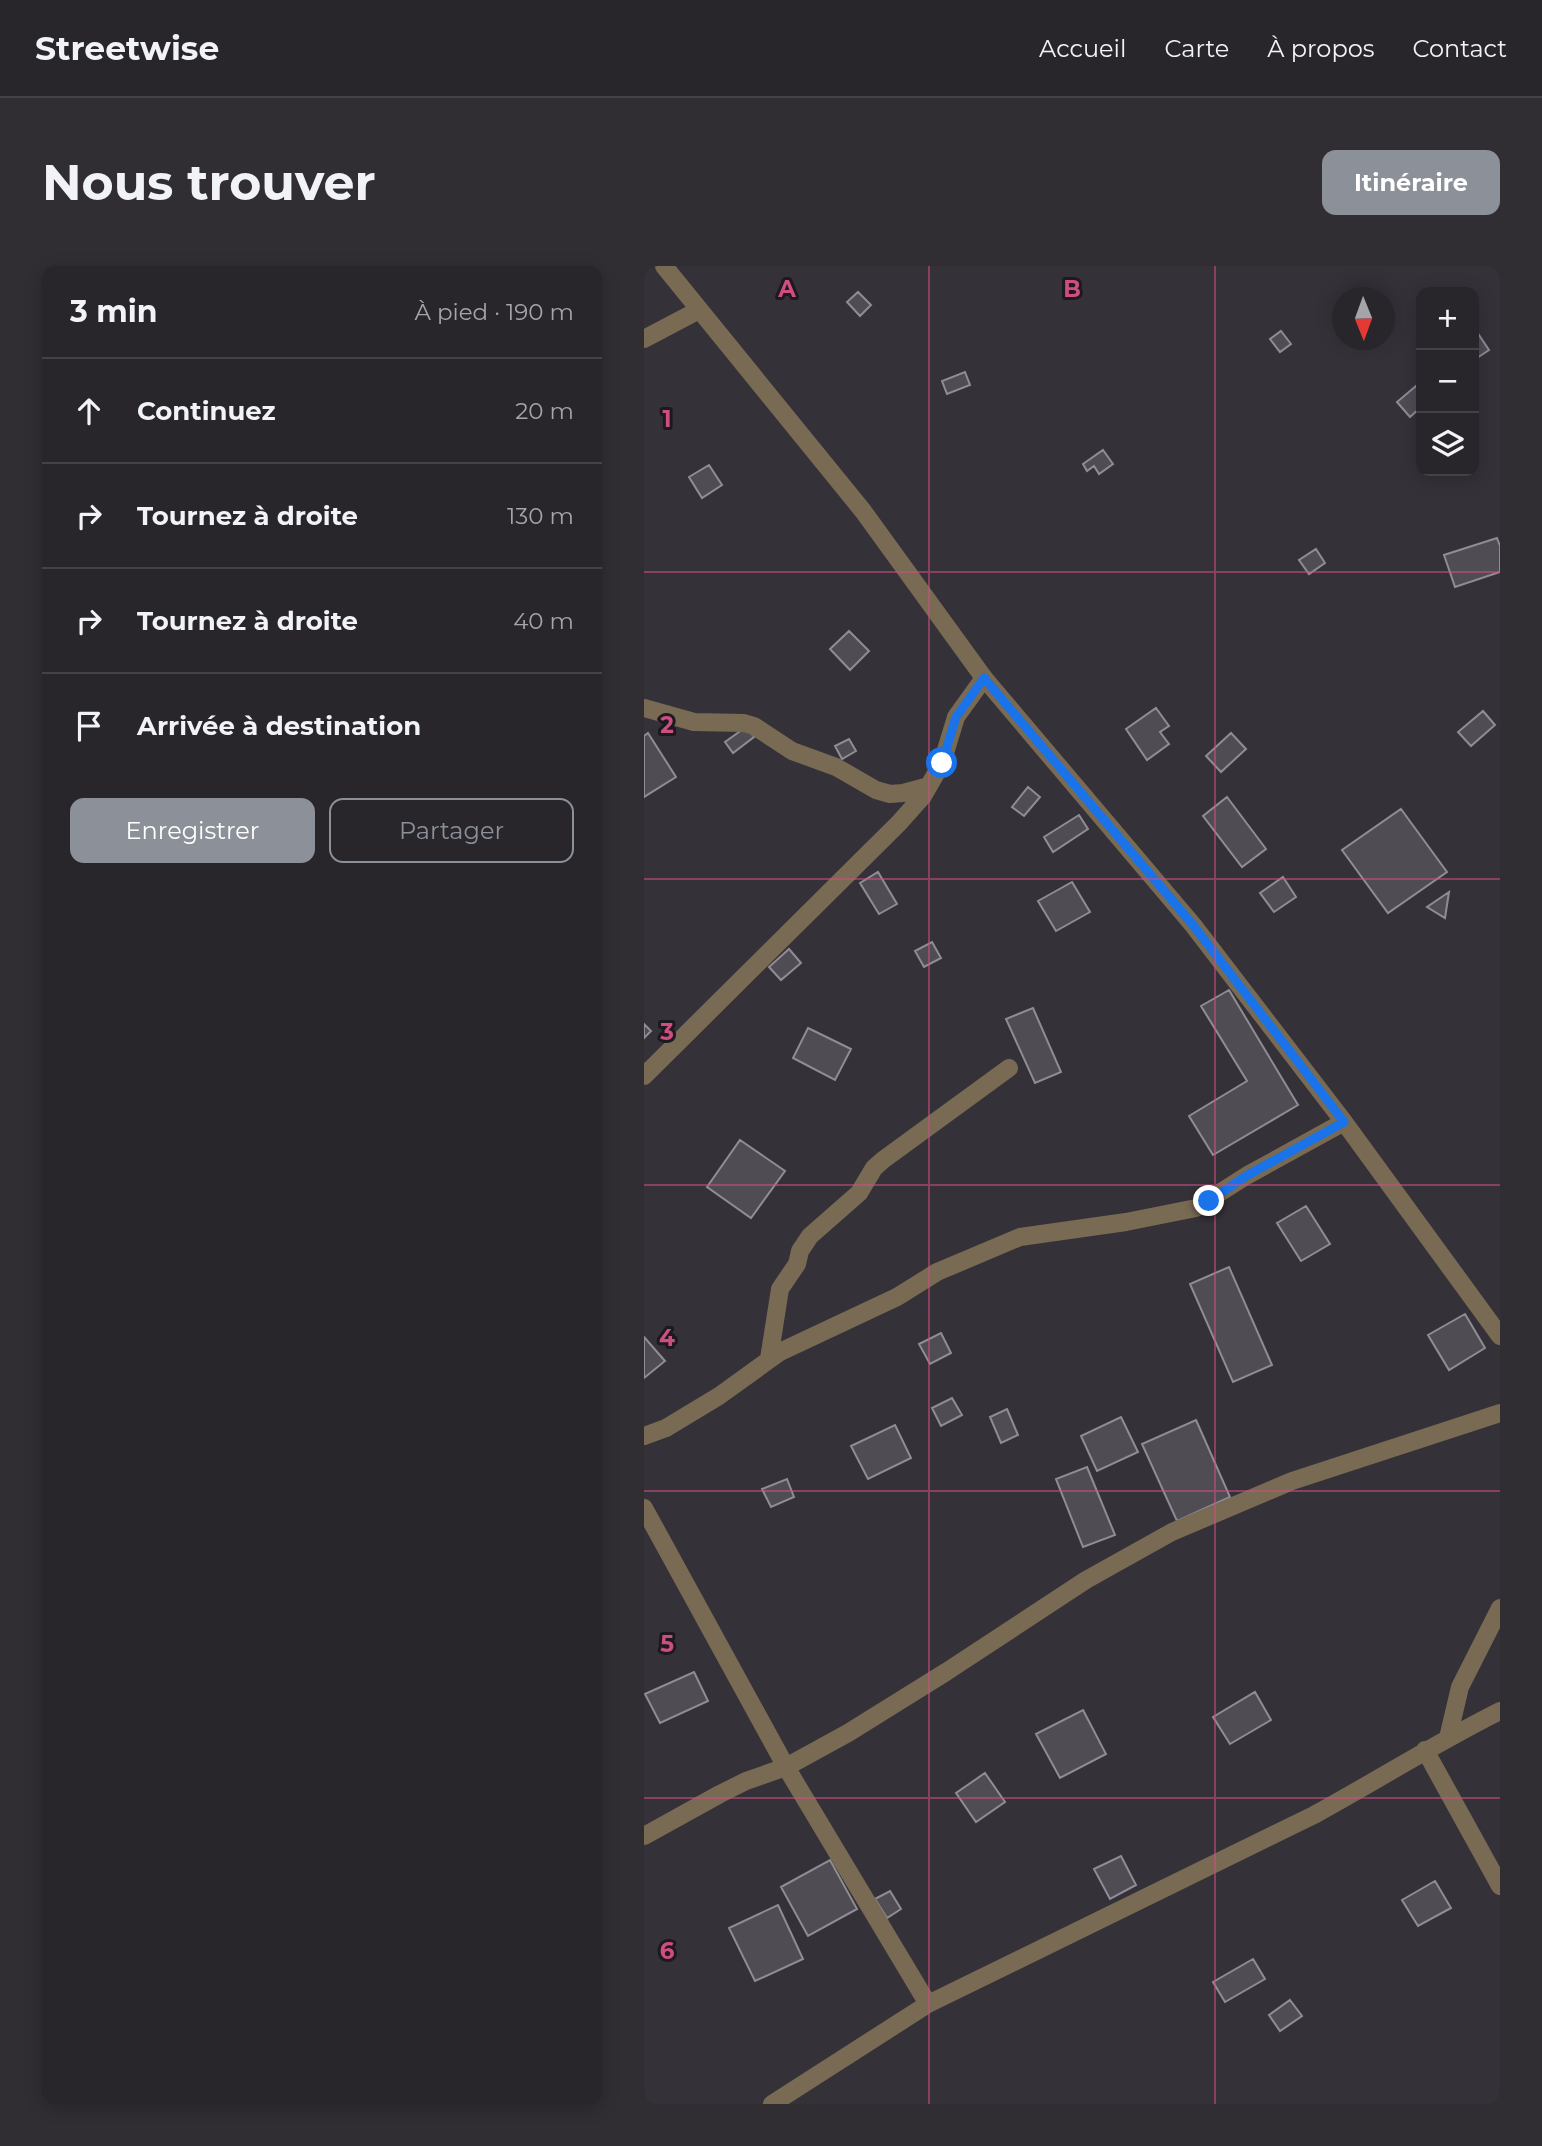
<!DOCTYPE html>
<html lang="fr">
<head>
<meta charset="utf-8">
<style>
	body { margin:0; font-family:Montserrat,sans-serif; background:#302d33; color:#f1f3f6 }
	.controls { position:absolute; right:21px; top:21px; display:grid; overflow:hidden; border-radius:14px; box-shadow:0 4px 18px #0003 }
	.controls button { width:63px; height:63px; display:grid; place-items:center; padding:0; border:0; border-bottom:2px solid #444247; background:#28252b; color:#f1f3f6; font:35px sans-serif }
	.compass { position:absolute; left:688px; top:21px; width:63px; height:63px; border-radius:50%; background:#28252b; box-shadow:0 4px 18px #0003; rotate:179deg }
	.stop { position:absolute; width:21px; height:21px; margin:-16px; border:5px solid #1a73e8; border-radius:50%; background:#fff }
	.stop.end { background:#1a73e8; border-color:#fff; box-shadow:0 2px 7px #0008 }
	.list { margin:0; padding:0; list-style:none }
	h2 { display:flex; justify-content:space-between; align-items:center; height:91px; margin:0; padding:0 28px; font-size:30px }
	h2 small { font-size:23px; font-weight:400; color:#a5a5a9 }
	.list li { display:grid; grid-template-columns:46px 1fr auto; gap:21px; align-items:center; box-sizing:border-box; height:105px; padding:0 28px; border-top:2px solid #444247 }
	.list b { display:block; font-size:26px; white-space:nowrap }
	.list em { font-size:23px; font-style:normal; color:#a5a5a9 }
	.actions { display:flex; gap:14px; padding:21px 28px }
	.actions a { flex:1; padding:16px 0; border:2px solid #8c9099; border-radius:14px; text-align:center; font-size:24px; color:#8c9099 }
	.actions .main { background:#8c9099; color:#fff }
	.icon { flex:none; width:38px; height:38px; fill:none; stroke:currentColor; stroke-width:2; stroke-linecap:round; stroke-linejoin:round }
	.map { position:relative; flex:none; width:856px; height:1838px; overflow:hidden; border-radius:14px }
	header { display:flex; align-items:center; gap:42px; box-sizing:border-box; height:98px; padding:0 35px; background:#28252b; border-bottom:2px solid #444247 }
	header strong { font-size:33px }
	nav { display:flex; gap:38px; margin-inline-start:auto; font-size:24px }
	.intro { display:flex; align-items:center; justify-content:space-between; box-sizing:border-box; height:168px; padding:0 42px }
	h1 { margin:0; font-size:49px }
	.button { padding:18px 32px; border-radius:14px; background:#8c9099; color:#fff; font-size:24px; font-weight:700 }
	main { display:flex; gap:42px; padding:0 42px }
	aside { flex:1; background:#28252b; border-radius:14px; box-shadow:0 4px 18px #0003 }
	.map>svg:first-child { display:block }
</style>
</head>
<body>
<header>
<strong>Streetwise</strong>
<nav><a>Accueil</a><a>Carte</a><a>À propos</a><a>Contact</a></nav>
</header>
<div class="intro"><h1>Nous trouver</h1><a class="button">Itinéraire</a></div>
<main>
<aside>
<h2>3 min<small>À pied · 190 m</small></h2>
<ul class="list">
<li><svg class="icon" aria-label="ahead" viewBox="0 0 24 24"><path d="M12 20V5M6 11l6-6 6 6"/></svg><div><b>Continuez</b></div><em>20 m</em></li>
<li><svg class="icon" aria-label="right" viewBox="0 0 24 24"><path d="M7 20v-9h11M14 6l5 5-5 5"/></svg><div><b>Tournez à droite</b></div><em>130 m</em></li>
<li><svg class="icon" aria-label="right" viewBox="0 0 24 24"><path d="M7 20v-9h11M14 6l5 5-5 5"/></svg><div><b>Tournez à droite</b></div><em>40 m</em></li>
<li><svg class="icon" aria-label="arrive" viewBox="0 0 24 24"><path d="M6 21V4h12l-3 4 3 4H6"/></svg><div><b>Arrivée à destination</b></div></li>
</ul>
<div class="actions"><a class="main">Enregistrer</a><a>Partager</a></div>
</aside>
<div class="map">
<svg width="856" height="1838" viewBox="0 0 856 1838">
	<rect width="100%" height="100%" fill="#353139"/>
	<!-- building -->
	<path fill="#504c54" stroke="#908c95" stroke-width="2" d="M214,26L227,39L216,50L203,36Z
		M637,65L647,78L636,86L626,73Z
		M833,66L845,84L830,94V69Z
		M321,106L326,119L303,128L298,115Z
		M772,120L777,126V141L766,151L753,136Z
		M459,184L469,198L455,208L450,200L443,205L439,198Z
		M65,199L78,219L58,232L45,211Z
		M853,272L856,280V306L811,321L800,289Z
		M672,283L681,297L665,308L655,294Z
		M205,365L225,385L206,404L186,383Z
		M512,442L525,460L516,466L525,478L503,494L482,463Z
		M839,445L851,459L827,480L814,466Z
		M102,461L110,471L89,487L81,476Z
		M4,467L32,511L0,531V470Z
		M587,467L602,483L577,506L562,490Z
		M205,473L212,485L198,493L191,480Z
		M384,521L396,531L380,550L368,541Z
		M583,531L622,583L598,601L559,550Z
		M757,543L803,606L744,647L698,584Z
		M435,549L444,563L409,586L400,571Z
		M234,606L253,638L235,648L216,617Z
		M639,611L652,631L630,646L616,627Z
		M428,616L446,646L412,665L394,635Z
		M805,626L801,652L783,641Z
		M288,676L297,692L280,701L271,685Z
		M145,683L157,697L137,714L125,701Z
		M585,724L654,839L569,889L545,850L603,815L557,740Z
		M389,742L417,806L391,817L362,753Z
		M0,758L7,765L0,772Z
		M164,762L207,783L191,814L149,792Z
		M96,874L141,905L107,952L63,921Z
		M662,940L686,978L657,995L633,957Z
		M585,1001L628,1099L589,1116L546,1018Z
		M821,1048L841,1082L805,1104L784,1069Z
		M297,1067L307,1087L286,1098L275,1078Z
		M0,1071L21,1095L0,1112Z
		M308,1132L318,1149L297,1160L288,1142Z
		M363,1143L374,1169L357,1177L346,1151Z
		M477,1151L494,1186L453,1205L437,1170Z
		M552,1154L586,1231L533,1255L498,1178Z
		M251,1159L267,1192L224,1213L207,1180Z
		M443,1201L471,1269L439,1281L412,1213Z
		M143,1213L150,1231L127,1241L118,1223Z
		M50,1406L64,1435L16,1457L1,1428Z
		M611,1426L627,1454L586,1478L569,1451Z
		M439,1444L462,1488L416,1512L392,1468Z
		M341,1507L361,1536L332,1556L312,1527Z
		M477,1590L492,1619L466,1633L450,1603Z
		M186,1594L213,1643L164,1670L137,1621Z
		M791,1615L807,1642L774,1660L758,1634Z
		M246,1625L257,1643L243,1652L231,1633Z
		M134,1639L159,1693L111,1715L85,1662Z
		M609,1693L621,1713L581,1736L569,1716Z
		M646,1734L658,1750L636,1765L625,1749Z"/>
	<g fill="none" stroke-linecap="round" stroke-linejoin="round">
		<!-- minor -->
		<path stroke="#796a53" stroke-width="18" d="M20,0L219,245L340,412L549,659L700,856L856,1070
			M0,73L55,44
			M0,442L50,456L100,457L110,460L148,485L192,501L232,524L246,528L259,527L285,520
			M0,810L255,557L279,530L298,497L312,451L340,412
			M125,1093L136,1023L153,998L156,985L166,970L215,927L230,902L239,894L365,802
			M0,1170L22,1162L75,1130L136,1086L253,1031L293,1006L376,971L482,956L552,942L602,910L700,856
			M0,1242L142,1501L284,1738
			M804,1472L816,1421L856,1342
			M781,1484L856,1620
			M0,1570L76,1528L102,1515L142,1501L204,1467L302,1406L442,1314L528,1266L648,1215L856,1147
			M128,1838L284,1738L670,1549C732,1515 792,1477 856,1445"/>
	</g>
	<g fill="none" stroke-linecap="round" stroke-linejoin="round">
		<!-- route -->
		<path stroke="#1a73e8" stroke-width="9" d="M298,497L312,451L340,412L549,659L700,856L602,910L565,935"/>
	</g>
	<!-- grid -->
	<path fill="none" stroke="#ce4e81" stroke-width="2" stroke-opacity="0.55" d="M285,0V1838M571,0V1838M0,306H856M0,613H856M0,919H856M0,1225H856M0,1532H856"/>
	<g font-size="23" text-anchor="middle" font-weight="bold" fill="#ce4e81" stroke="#1c1a1e" stroke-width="6" stroke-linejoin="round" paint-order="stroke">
		<text x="143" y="31">A</text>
		<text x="428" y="31">B</text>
		<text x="23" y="161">1</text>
		<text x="23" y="467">2</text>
		<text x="23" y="774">3</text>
		<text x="23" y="1080">4</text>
		<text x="23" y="1386">5</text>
		<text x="23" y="1693">6</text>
	</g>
</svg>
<div class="controls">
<button>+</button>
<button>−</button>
<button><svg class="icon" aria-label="layers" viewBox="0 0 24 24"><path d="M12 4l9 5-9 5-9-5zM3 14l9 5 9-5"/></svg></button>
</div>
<svg class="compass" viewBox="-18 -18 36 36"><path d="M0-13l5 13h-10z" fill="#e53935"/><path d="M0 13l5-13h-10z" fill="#a5a5a9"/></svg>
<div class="stop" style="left:298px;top:497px"></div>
<div class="stop end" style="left:565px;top:935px"></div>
</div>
</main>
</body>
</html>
